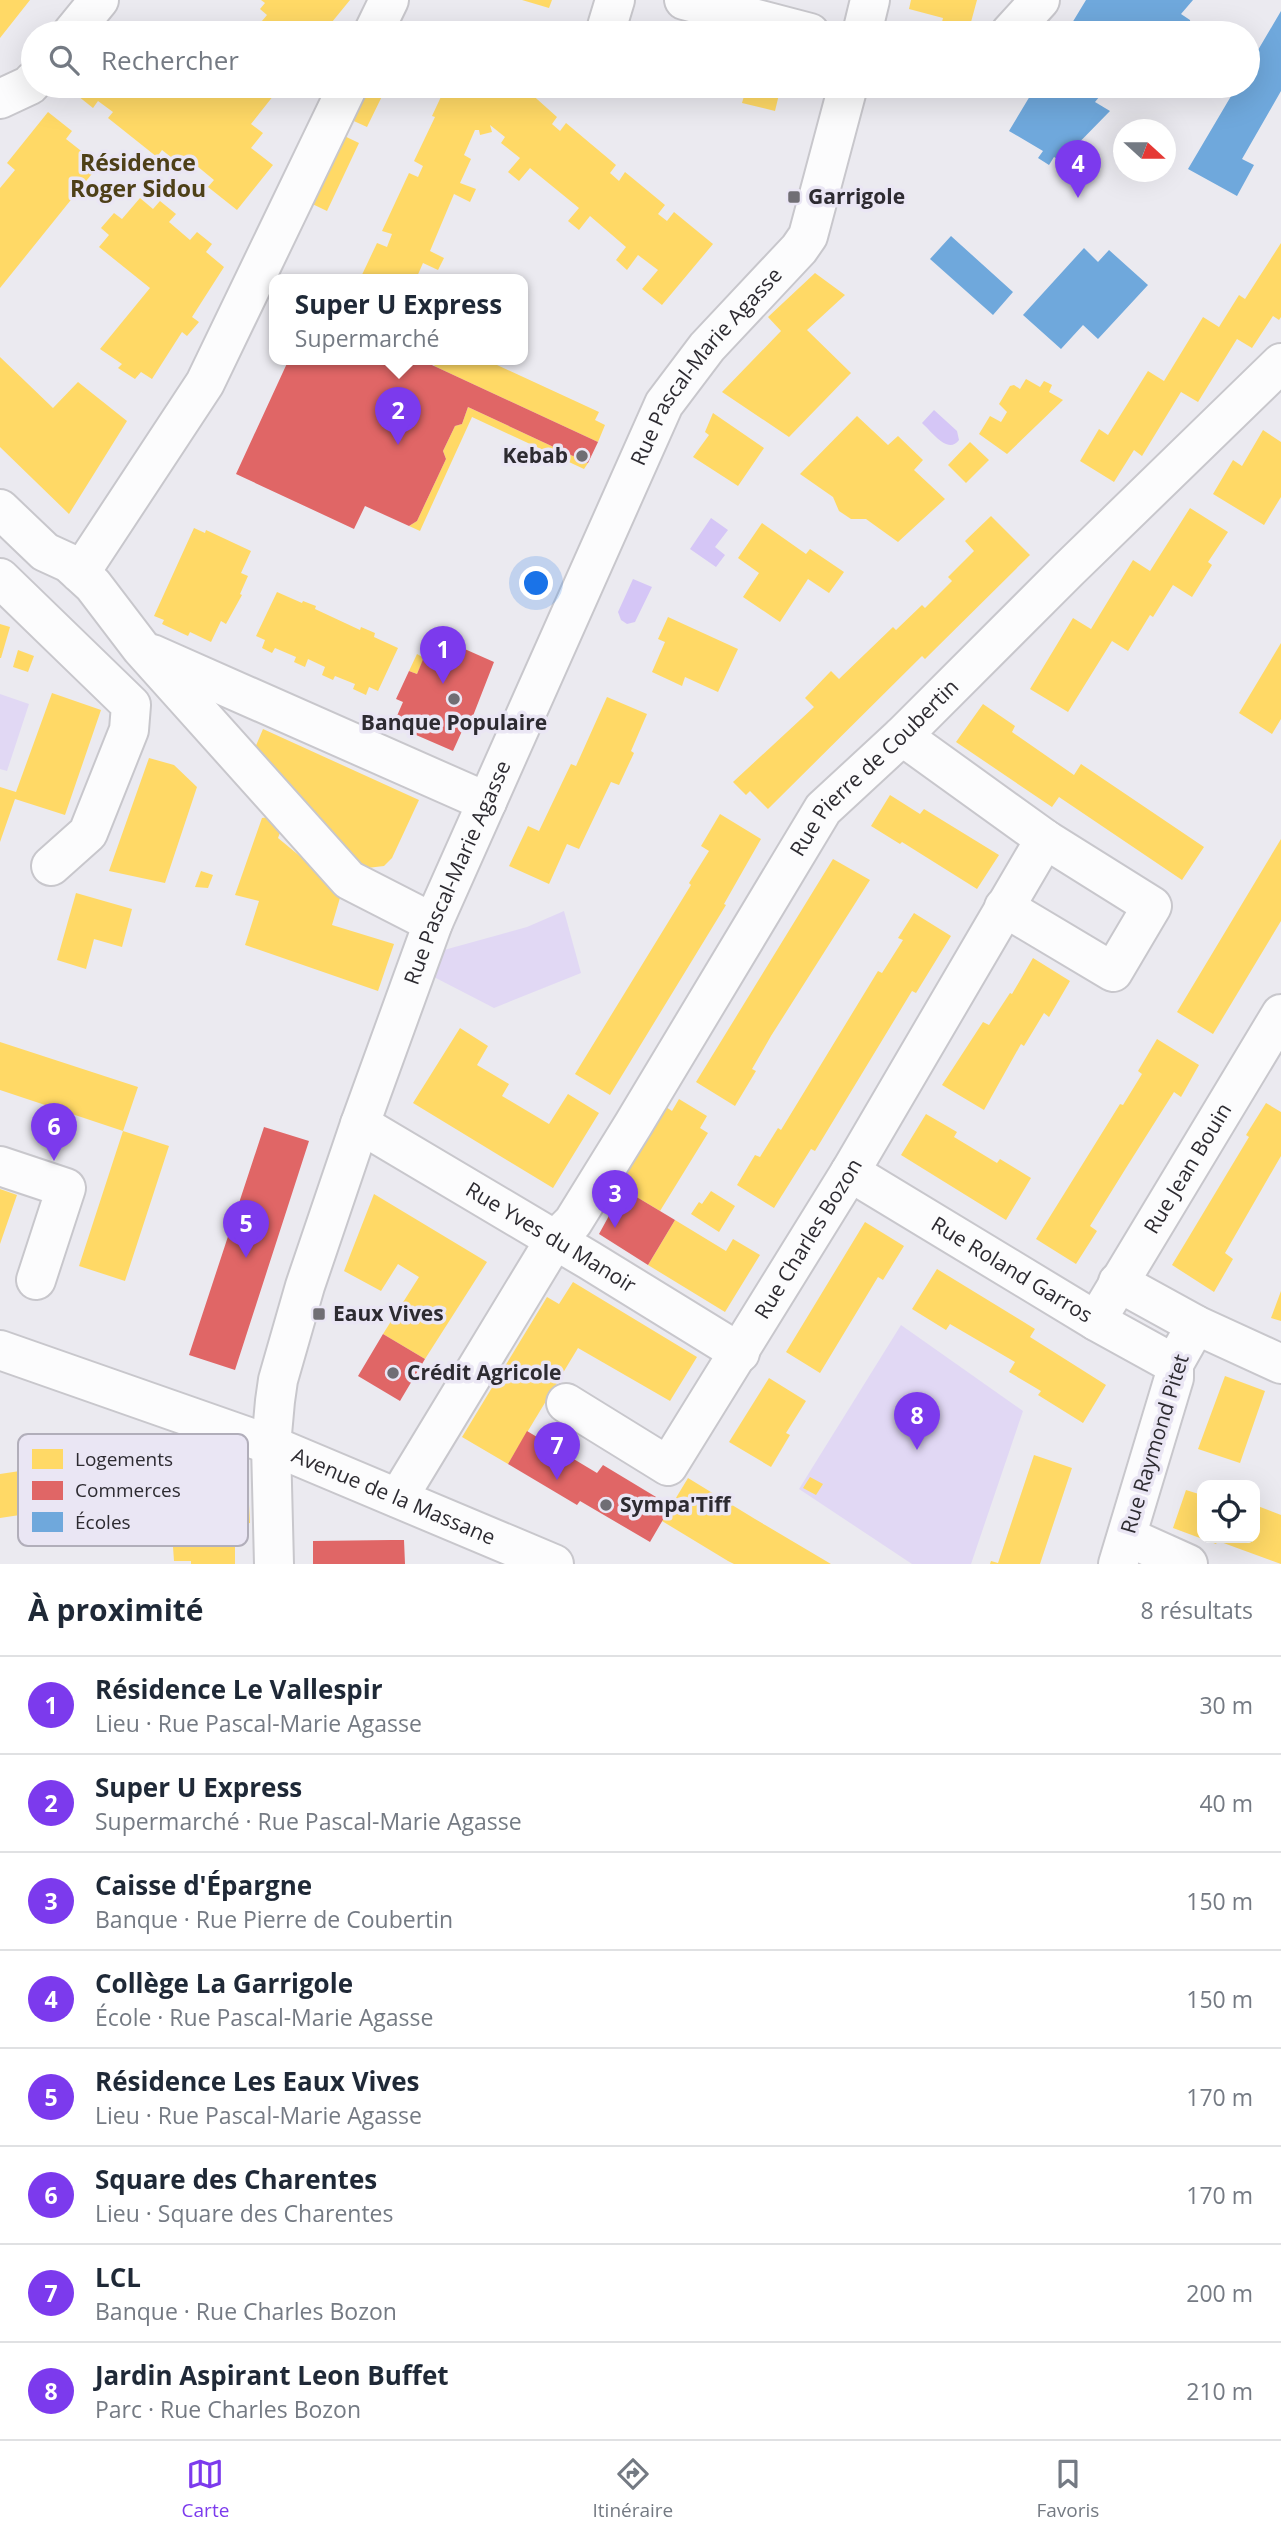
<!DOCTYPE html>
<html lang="fr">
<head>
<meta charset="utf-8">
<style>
	body { margin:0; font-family:"Open Sans",sans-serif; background:#f2f2f3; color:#1f2937 }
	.controls { position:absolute; right:21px; bottom:21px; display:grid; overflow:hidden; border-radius:14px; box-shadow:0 7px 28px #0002 }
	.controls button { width:63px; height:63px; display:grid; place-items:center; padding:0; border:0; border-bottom:2px solid #e0e1e3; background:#fff; color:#1f2937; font:35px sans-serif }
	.compass { position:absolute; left:1113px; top:119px; width:63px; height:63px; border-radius:50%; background:#fff; box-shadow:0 7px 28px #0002; rotate:111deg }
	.you { position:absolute; left:537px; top:584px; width:24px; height:24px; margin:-18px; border:5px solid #fff; border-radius:50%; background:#1a73e8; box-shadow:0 0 0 10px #1a73e833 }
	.badge { display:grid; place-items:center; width:46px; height:46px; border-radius:50%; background:#7c3aed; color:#fff; font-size:23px; font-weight:700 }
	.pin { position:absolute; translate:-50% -58px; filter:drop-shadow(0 2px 4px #0008) }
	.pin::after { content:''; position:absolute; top:37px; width:24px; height:21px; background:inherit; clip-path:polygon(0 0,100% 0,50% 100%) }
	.popup { position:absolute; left:269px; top:274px; width:259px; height:91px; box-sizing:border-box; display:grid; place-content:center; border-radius:14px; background:#fff; filter:drop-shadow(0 2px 5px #0005); font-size:23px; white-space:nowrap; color:#747a83 }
	.popup b { font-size:26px; color:#1f2937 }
	.popup::after { content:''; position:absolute; left:50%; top:100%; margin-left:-14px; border:14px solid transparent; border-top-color:#fff }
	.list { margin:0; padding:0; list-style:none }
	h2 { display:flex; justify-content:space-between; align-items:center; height:91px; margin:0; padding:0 28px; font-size:30px }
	h2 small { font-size:23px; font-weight:400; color:#747a83 }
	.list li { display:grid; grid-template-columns:46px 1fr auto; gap:21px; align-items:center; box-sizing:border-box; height:98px; padding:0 28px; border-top:2px solid #e0e1e3 }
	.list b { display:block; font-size:26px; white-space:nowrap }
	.list p { margin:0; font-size:23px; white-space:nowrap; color:#747a83 }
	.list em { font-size:23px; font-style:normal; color:#747a83 }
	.icon { flex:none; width:38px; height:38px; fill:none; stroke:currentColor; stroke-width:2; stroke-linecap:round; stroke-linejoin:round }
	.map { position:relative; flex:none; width:1281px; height:1564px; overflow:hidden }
	.search { position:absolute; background:#fff; box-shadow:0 7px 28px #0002; left:21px; right:21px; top:21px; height:77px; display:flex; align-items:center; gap:18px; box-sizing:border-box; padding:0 24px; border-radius:38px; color:#747a83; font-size:26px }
	.sheet { height:875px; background:#fff }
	nav { display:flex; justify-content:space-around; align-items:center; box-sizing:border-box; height:98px; border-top:2px solid #e0e1e3; background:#fff; font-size:19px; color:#747a83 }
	nav a { display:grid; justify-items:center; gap:4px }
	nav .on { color:#7c3aed }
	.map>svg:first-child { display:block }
</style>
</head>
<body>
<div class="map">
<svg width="1281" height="1564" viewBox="0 0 1281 1564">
	<rect width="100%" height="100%" fill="#ebeaf0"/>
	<!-- green -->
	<path fill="#e1d8f4" d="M0,694L29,704L7,771L0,769Z
		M564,911L581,973L494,1008L434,977L444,950L527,927Z
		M901,1325L1023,1411L971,1564H912L799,1489Z"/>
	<!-- water -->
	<path fill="#d5c6f6" d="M934,410L957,431L959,440C948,455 932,432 922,423Z
		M711,518L728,530L715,547L725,555L716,567L690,549Z
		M633,579L652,587L635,622L627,624L621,620L618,612Z"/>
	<!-- homes -->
	<path fill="#ffd966" d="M0,0H30L0,38Z
		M261,0H350L323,33H252L267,15L260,9L265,3Z
		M522,0H552L549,8Z
		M911,0H977L968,33H950L940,30L943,18L909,9Z
		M121,22L136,33H112Z
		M659,28L677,32L676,33H657Z
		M70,86H184L200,98L209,86H281L251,124L263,133L251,148L273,165L237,210L208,187L214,180L197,166L191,173L162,150L157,157L108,118L113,112L98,101L93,108L68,88Z
		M360,86H387L367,127L345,117Z
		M446,86H527L530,88L528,91L557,117L552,124L560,131L566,123L616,165L610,173L619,181L625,172L665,205L658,214L667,221L674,212L713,244L662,305L642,289L658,270L638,255L627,270L616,260L626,247L590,216L579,230L568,221L579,208L530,168L519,181L508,172L520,158L501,143L505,137L490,125L492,132L480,135L479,130H475L464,155L471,159L460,183L476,189L470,202L454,194L430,251L444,258L438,270L423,263L416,279H360L377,243L387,247L392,234L382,231L409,173L418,177L423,166L414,161L435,117L432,116Z
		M737,86H781L775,111L742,103L746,89Z
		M48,112L72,131L66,139L99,165L0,288V188L15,170L7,163Z
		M338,133L359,143L327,211L306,201Z
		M140,198L153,209L160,201L176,214L169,222L190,240L197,232L212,244L206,252L224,267L192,317L199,322L187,336L182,332L152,379L141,372L135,379L118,368L122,364L100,349L150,288L99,247L109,235L101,228L114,213L122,219Z
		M1281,243V317L1279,320L1273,316L1252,348L1237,339L1198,402L1181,392L1142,456L1134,450L1114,482L1080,461L1099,429L1108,435L1148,371L1164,381L1203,317L1219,327L1239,295L1245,299Z
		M815,273L845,295L807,330L851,373L789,437L722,392L781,331L768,317Z
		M0,357L53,408L78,382L127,421L69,514L0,447Z
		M438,359H484L599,412L595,420L605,425L598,442L434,366Z
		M1026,379L1040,387L1044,381L1052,385L1049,392L1063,400L1007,454L979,434L990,416L1001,422L1007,412L999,404L1010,386L1014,385L1020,389Z
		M468,407L588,463L584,469L472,417L420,531L409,526L417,521L446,459L443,451L455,426L462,424Z
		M713,413L764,448L738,486L693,457L709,435L705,432Z
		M857,416L888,445L898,436L923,460L914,470L945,499L898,542L866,519H851L839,511L833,497L800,474Z
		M1263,430L1281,442V497L1264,525L1213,494L1233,460L1242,466Z
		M970,442L989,460L966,483L948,465Z
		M1190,508L1228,532L1208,562L1212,565L1192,597L1173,585L1153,617L1150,615L1128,651L1112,641L1068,712L1030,689L1073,618L1091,629L1133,560L1150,571Z
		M991,516L1030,555L925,659L922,656L768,809L750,791L746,795L733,782L814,707L805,698L831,671L839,679L893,627L896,630L922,605L925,608L952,581L948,577L974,551L965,541Z
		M762,523L806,554L810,549L844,572L829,593L808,579L780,622L743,597L759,573L738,558Z
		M194,528L205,533L206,530L251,551L241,573L248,576L240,594L242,595L226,624L221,621L211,642L190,632L188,636L162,624L164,620L154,616Z
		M277,592L302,603L303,601L316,606L315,609L360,630L361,627L375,633L374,637L398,648L378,691L369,687L366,695L353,689L355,684L335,676L333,680L322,675L325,667L308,659L305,667L294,662L296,657L275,648L272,653L262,648L265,640L256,636Z
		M668,617L738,649L718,692L685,677L682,686L652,672L665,642L658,639Z
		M0,624L10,627L1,658H0Z
		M1281,643V719L1272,734L1239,713Z
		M18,650L34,656L28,672L13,667Z
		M417,654L424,658L417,674L409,671Z
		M52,693L101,710L65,815L15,799L0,842V787L16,792Z
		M607,697L647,714L631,751L634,753L619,785L611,782L579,849L567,844L549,884L509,866L528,826L539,831L571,764L576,766Z
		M983,704L1015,726L1012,732L1074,775L1081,764L1204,847L1182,880L1059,797L1052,807L956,742Z
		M263,729L419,800L392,858L384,866L367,868L355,861L252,755Z
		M149,758L174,765L197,787L165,883L109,871Z
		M890,795L920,814L924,809L999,855L977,889L902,842L900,844L871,826Z
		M720,814L761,839L724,904L726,905L610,1095L575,1074L691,885L689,883L709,851L701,846Z
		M270,817L281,830L278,838L342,891L332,925L394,944L378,991L245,945L259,901L235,895L262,818Z
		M1281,839V921L1213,1034L1177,1012Z
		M833,859L870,880L771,1036L752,1069L756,1071L735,1106L696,1082Z
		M201,871L213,875L208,888L195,887Z
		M76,893L132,909L122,947L94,939L86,969L57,960Z
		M914,913L951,936L916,993L912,991L815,1151L811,1149L774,1208L737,1185L755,1155L760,1157L778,1128L781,1130L878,971L882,973L903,940L898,938Z
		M1033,958L1070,981L1049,1017L1044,1013L1024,1046L1021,1044L984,1110L942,1085L983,1022L989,1025L1010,993L1012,994Z
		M460,1028L488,1046L477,1065L509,1084L502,1096L549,1124L568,1094L599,1113L553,1188L413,1103Z
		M1157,1039L1199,1065L1181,1097L1174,1092L1126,1168L1090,1226L1097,1231L1076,1264L1036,1239L1120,1104L1123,1105L1142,1074L1138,1071Z
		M0,1042L138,1087L123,1131L0,1090Z
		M679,1099L707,1116L700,1128L708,1133L660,1211L615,1184L663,1105L672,1111Z
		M1266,1103L1281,1112V1156L1225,1253L1233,1259L1214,1292L1172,1265L1249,1137L1246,1135Z
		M926,1114L957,1132L954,1137L997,1163L1000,1159L1031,1178L1006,1220L901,1155Z
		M123,1131L169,1146L125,1281L79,1266Z
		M0,1189L17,1195L0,1244Z
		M711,1191L735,1206L719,1232L691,1214L699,1202L702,1204Z
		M374,1194L487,1262L425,1359L383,1334L419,1277L398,1264L381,1291L344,1271Z
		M675,1220L726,1251L733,1239L760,1255L725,1312L648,1265Z
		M865,1222L904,1246L883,1280L878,1277L820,1373L786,1352Z
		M937,1269L1035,1329L1030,1337L1106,1385L1083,1423L1038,1395L1041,1391L1009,1372L1015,1362L950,1324L946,1330L912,1309Z
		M573,1282L697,1357L670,1401L578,1348L508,1464L462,1437L547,1297L559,1304Z
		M1281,1291V1321L1271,1318Z
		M1225,1376L1265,1391L1240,1463L1198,1449Z
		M769,1378L806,1401L786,1433L790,1435L771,1467L729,1442Z
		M196,1447L247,1468L250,1523L221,1525L217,1472L190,1469Z
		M146,1452L150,1476L162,1474L165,1493L0,1518V1474Z
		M1034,1455L1072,1468L1040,1564H990L991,1561L998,1563Z
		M810,1477L823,1484L816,1495L803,1488Z
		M688,1478L755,1519L831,1564H734L728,1561L662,1521Z
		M1186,1490L1202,1495V1538H1255V1505L1281,1515V1564L1218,1541L1216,1544L1173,1528Z
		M183,1492L198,1496L200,1510L195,1532L174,1526Z
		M126,1521L128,1539L112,1541L109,1524Z
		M235,1545V1564H191V1561H174L173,1547Z"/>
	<!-- shops -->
	<path fill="#e06666" d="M289,359H419L598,442L588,463L468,407L462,424L455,426L443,451L446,459L417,521L409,526L365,506L354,529L236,474Z
		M433,635L494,662L471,721L467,720L453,751L393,725L403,702L396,699L409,671L417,674Z
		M264,1127L309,1141L235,1370L189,1355Z
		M615,1184L675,1220L648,1265L599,1234L611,1212L602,1206Z
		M383,1334L425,1359L400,1401L358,1376Z
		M527,1431L597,1473L603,1465L671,1506L650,1542L580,1501L577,1505L508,1464Z
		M391,1540H404L405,1564H313V1541Z"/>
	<!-- schools -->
	<path fill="#6fa8dc" d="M1086,0H1193L1181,14L1190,20L1191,29L1189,33H1066Z
		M1281,11V91L1242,159L1254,165L1237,196L1188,169L1237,86H1248V67Z
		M1036,86H1108L1095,102L1110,111L1061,161L1054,157L1049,165L1038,158L1043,151L1009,131Z
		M951,236L1013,292L993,315L930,259Z
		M1084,248L1098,262L1109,250L1148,285L1098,339L1083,325L1061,349L1023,315Z"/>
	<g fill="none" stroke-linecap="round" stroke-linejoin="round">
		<defs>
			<g id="minor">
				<path d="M684,0L810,33"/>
				<path d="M72,33L99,0"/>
				<path d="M373,33L389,0"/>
				<path d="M605,33L615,0"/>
				<path d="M862,33L870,0"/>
				<path d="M1010,33L1040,0"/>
				<path d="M0,99L30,85L33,81"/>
				<path d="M0,509L45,552L69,563L93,585L141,648L349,880L433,923"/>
				<path d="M80,573L205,383L348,86"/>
				<path d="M0,578L131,705L129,730L88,833L51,866"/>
				<path d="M152,654L487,802"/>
				<path d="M902,736L1045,839L1152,906L1113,972L1004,907"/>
				<path id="s1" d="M360,1124L589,1260L740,1353"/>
				<path d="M0,1166L66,1188L36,1280"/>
				<path id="s2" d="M850,1172L1096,1321L1174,1364"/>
				<path d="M1118,1282L1196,1325L1281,1364"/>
				<path id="s3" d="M1096,1321L1281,1014"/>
				<path id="s4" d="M566,1403L668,1466L850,1172L1045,839"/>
				<path id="s5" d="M398,1498L554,1241L573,1222L633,1125L823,809L902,736L1068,570L1281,363"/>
				<path d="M1128,1537L1188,1564"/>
				<path id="s6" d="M274,1564L271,1445L275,1401L278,1380L305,1286L360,1124L433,923L664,404L707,347L799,249L808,236L848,86"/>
				<path d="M1118,1564L1174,1378V1364L1196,1325"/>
			</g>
			<g id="major">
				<path id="s7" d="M0,1350L271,1445L554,1564"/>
			</g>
		</defs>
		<!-- minor casing -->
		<use href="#minor" stroke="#c8c7cc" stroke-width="42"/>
		<!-- major casing -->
		<use href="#major" stroke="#c8c7cc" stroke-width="42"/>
		<!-- minor -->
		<use href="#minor" stroke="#fcfcfd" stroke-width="38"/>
		<!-- major -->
		<use href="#major" stroke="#fcfcfd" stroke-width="38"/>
	</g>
	<!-- markers -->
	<g fill="#706e74" stroke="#eae6f4" stroke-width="2.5">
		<rect x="787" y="190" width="14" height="14" rx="3.5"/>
		<circle cx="582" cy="456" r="7"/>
		<circle cx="454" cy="699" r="7"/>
		<rect x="312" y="1307" width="14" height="14" rx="3.5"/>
		<circle cx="393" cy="1373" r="7"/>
		<circle cx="606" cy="1505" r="7"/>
	</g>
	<g text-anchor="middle" stroke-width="7" stroke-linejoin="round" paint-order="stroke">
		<!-- poi labels -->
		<g font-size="21" font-weight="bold" fill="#2d2b31" stroke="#eae6f4" text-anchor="start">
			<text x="808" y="204">Garrigole</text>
			<text x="568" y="463" text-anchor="end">Kebab</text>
			<text x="454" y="730" text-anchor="middle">Banque Populaire</text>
			<text x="333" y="1321">Eaux Vives</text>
			<text x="407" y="1380">Crédit Agricole</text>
			<text x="620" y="1512">Sympa'Tiff</text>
		</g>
		<!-- street labels -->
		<g font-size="21" fill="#2d2b31" stroke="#eae6f4">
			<text dy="7" stroke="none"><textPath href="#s6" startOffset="1290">Rue Pascal-Marie Agasse</textPath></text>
			<text dy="7" stroke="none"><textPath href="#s5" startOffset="875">Rue Pierre de Coubertin</textPath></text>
			<text dy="7" stroke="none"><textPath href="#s6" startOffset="723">Rue Pascal-Marie Agasse</textPath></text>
			<text dy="7" stroke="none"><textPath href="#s3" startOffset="178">Rue Jean Bouin</textPath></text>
			<text dy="7" stroke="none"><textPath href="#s1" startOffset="222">Rue Yves du Manoir</textPath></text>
			<text dy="7" stroke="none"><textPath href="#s4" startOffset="387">Rue Charles Bozon</textPath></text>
			<text dy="7" stroke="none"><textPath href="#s2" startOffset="189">Rue Roland Garros</textPath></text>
			<text transform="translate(1155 1444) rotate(-73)" y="7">Rue Raymond Pitet</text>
			<text dy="7" stroke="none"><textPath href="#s7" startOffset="420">Avenue de la Massane</textPath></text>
		</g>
		<!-- neighbourhood labels -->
		<g font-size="23" font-weight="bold" fill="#4e4018" stroke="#eae6f4">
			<text x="138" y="171">Résidence<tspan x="138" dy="26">Roger Sidou</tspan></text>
		</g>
	</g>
	<!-- legend -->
	<rect x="18" y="1434" width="230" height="112" rx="10" fill="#eae6f4" stroke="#b1aeba" stroke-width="2"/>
	<rect x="32" y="1449" width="31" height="20" fill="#ffd966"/>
	<rect x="32" y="1481" width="31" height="19" fill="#e06666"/>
	<rect x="32" y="1512" width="31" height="20" fill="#6fa8dc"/>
	<g font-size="19" fill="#2d2b31">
		<text x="75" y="1466">Logements</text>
		<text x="75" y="1497">Commerces</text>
		<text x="75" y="1529">Écoles</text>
	</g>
</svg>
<div class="controls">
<button><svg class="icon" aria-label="locate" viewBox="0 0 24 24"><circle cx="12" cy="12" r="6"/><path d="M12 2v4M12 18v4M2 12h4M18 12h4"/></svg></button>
</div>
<svg class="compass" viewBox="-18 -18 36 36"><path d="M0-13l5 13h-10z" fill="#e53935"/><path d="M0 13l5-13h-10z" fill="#747a83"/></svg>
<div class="you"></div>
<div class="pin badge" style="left:443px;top:684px">1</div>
<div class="pin badge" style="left:398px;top:445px">2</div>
<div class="popup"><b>Super U Express</b>Supermarché</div>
<div class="pin badge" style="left:615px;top:1228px">3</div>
<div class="pin badge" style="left:1078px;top:198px">4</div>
<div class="pin badge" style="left:246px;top:1258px">5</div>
<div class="pin badge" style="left:54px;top:1161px">6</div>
<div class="pin badge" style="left:557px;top:1480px">7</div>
<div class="pin badge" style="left:917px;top:1450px">8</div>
<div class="search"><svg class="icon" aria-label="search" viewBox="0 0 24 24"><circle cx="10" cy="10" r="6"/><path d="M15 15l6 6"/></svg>Rechercher</div>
</div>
<section class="sheet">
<h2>À proximité<small>8 résultats</small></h2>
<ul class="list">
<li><span class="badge">1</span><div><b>Résidence Le Vallespir</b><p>Lieu · Rue Pascal-Marie Agasse</p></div><em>30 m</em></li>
<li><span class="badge">2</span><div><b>Super U Express</b><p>Supermarché · Rue Pascal-Marie Agasse</p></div><em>40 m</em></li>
<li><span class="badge">3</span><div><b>Caisse d'Épargne</b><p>Banque · Rue Pierre de Coubertin</p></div><em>150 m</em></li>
<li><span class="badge">4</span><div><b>Collège La Garrigole</b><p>École · Rue Pascal-Marie Agasse</p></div><em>150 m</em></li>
<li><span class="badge">5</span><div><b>Résidence Les Eaux Vives</b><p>Lieu · Rue Pascal-Marie Agasse</p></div><em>170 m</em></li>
<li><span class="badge">6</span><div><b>Square des Charentes</b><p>Lieu · Square des Charentes</p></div><em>170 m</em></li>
<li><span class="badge">7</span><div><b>LCL</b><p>Banque · Rue Charles Bozon</p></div><em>200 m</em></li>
<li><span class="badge">8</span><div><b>Jardin Aspirant Leon Buffet</b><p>Parc · Rue Charles Bozon</p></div><em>210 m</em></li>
</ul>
</section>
<nav>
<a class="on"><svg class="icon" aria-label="map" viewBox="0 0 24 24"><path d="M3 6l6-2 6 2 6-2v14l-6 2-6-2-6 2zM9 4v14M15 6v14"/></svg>Carte</a>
<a><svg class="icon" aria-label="directions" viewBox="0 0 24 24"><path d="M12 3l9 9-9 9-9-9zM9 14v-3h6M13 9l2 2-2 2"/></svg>Itinéraire</a>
<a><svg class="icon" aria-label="saved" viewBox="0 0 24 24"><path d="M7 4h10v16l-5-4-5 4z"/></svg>Favoris</a>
</nav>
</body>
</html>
